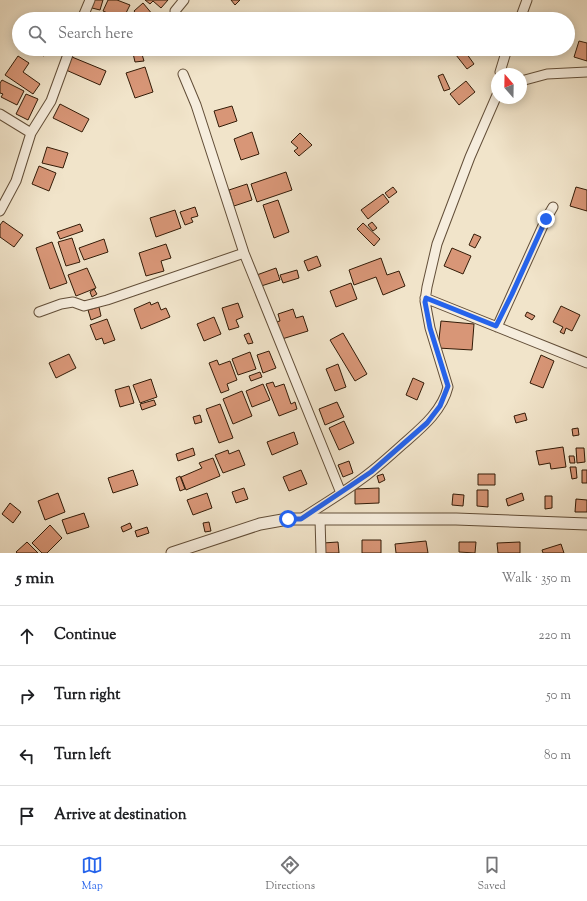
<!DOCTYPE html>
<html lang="en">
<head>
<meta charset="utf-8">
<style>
	body { margin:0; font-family:"Sorts Mill Goudy",serif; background:#f6f6f6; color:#202124 }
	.compass { position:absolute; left:491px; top:68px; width:36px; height:36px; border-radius:50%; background:#fff; box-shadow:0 2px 10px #0003; rotate:340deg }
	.stop { position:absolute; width:12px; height:12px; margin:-9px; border:3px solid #2563eb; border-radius:50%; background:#fff }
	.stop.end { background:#2563eb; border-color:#fff; box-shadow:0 1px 4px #0008 }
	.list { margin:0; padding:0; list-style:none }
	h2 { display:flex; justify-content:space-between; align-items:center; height:52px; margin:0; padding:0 16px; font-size:17px }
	h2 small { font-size:13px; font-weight:400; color:#757577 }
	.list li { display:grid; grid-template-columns:26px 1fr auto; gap:12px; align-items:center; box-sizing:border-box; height:60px; padding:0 16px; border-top:1px solid #e0e0e0 }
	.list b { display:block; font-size:15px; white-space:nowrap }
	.list em { font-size:13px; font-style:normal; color:#757577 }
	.icon { flex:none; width:22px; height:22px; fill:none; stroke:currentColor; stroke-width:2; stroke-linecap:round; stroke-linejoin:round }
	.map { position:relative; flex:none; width:587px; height:553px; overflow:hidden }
	.search { position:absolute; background:#fff; box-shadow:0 2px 10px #0003; left:12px; right:12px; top:12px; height:44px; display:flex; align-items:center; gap:10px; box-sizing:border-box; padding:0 14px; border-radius:22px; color:#757577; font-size:15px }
	.sheet { height:292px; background:#fff }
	nav { display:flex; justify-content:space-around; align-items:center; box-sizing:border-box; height:56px; border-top:1px solid #e0e0e0; background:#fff; font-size:11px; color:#757577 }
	nav a { display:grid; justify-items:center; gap:2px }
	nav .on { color:#2563eb }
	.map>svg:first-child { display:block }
</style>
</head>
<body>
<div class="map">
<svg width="587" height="553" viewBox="0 0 587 553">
	<rect width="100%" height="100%" fill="#f1e4ca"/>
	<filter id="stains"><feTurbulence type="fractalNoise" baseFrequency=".005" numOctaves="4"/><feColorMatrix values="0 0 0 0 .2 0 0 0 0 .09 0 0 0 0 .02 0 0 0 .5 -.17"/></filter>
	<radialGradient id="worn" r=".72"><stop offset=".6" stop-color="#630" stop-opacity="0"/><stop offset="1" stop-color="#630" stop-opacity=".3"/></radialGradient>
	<!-- building -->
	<path fill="#d89677" stroke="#331c08" d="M94,0H103L100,10L92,8Z
		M108,0H117L130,5L123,19H121L103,11Z
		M145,0H168L161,8L153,1L150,4Z
		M231,0H240L235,5Z
		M143,3L153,15L148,19H140L134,11Z
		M579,41L587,43V61L574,57Z
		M28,49H47L44,56Z
		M132,49H149L141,51L144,61L135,62Z
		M464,50L474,64L467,69L456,55Z
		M18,56L29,63L23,72L40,84L33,94L5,75Z
		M72,57L106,71L100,85L66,70Z
		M145,67L153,92L135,98L126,73Z
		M443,74L450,89L444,91L438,76Z
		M2,80L24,91L17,105L1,97L3,94L0,93V83Z
		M466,81L475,92L459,105L450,94Z
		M26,94L38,99L28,120L16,114Z
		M60,104L89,119L82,132L53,118Z
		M232,106L237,121L219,127L214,111Z
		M252,132L259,154L241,160L234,139Z
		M300,133L312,145L299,156L294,151L298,148L291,142Z
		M47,147L68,153L63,168L42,163Z
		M39,166L56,173L49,191L32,184Z
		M286,172L292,190L257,202L251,184Z
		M247,184L252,200L234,206L229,190Z
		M393,187L397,192L389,198L385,193Z
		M576,187L587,190V211L570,206Z
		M383,194L389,202L368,219L361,210Z
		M278,200L289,232L274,238L263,205Z
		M195,207L198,216L191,218L193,222L185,225L180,212Z
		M175,210L181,228L156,237L150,218Z
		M3,221L23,235L14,247L0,237V225Z
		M372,222L377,228L373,231L368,225Z
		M363,223L380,239L374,246L357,229Z
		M80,224L83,231L60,239L57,232Z
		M474,234L481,237L475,248L469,245Z
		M72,238L80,262L66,266L58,242Z
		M104,239L108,252L84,260L79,248Z
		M52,242L67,283L50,289L36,248Z
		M166,244L171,258L161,261L164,271L146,276L139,253Z
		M452,248L471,256L463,274L444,266Z
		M317,256L321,266L308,271L304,261Z
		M381,258L387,275L399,271L405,286L383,295L376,277L354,285L349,270Z
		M87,268L96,288L76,296L68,275Z
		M276,268L280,280L258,287L254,276Z
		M297,270L299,278L283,283L280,275Z
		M351,283L357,299L336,307L330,291Z
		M94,289L97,294L92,297L90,292Z
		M150,302L151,305L158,302L161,310L166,308L170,317L141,329L134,309Z
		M238,303L243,317L236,320L239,327L229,330L222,308Z
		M561,306L580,315L572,331L566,328L564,334L560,332L563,327L553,322Z
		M99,307L101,316L91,320L88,310Z
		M293,309L296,318L303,316L308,331L282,339L276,322L280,321L278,314Z
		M527,312L535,316L532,320L525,316Z
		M214,317L221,334L204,341L197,324Z
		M107,319L115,340L104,344L102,338L96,340L90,325Z
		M441,321L474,324L472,350L438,348Z
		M249,333L253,343L248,344L244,335Z
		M343,333L367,374L355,381L330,340Z
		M269,351L276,368L263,373L257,355Z
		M250,352L256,369L238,375L232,359Z
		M69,354L76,368L56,378L49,363Z
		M541,355L554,361L543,388L530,383Z
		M217,360L219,365L230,361L237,380L227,384L229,390L221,393L209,363Z
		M338,364L346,387L335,391L326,369Z
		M260,372L262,377L251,381L249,376Z
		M413,378L424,383L417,400L406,395Z
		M151,379L157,397L140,403L133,385Z
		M273,382L275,387L284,384L291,404L295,402L297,409L279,416L266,384Z
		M263,384L270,400L252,407L246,391Z
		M129,386L134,403L120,407L115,390Z
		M242,391L252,416L233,424L223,399Z
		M154,400L156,405L142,410L140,404Z
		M337,402L344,417L325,425L319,409Z
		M220,404L233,438L219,443L206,409Z
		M525,413L527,420L516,423L514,416Z
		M200,415L202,422L195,424L193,417Z
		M344,421L354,443L339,450L329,428Z
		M578,428L579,435L573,436L572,429Z
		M294,432L298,444L272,455L267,442Z
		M563,447L566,467L551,469L550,463L539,465L536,451Z
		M193,448L195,455L178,461L176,454Z
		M576,448H584L585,462L577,463Z
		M228,450L229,454L239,450L245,465L223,473L215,455Z
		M569,456H574L575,463H570Z
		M213,458L220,476L186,490L181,477L202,468L199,463Z
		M349,461L353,473L343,477L338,465Z
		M570,467H576L577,478L572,479Z
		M133,470L138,485L113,493L108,478Z
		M301,470L307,484L289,491L283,477Z
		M582,470H587V483H582Z
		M383,474L385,480L379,483L377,476Z
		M478,474H495V485H478Z
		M180,476L185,489L180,491L176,478Z
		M244,488L248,499L236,503L232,492Z
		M379,488V503L355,504V489Z
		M477,490H488V507L477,506Z
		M58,493L65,512L45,520L38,501Z
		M207,493L212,508L193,515L187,500Z
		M522,493L524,500L508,506L506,499Z
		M453,494L464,495L463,506L452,505Z
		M545,496H552V508L545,509Z
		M576,499L587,500V512H575Z
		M10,503L21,512L13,523L2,514Z
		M84,513L89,527L67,534L62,520Z
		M209,522L211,531L205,532L203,523Z
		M130,523L132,528L123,532L121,527Z
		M50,525L62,538L47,553H42L32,543Z
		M147,527L149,533L137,537L135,531Z
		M362,540H381V553H362Z
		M426,541L428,553H396L395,544Z
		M27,542L38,553H17L16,552Z
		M338,542L339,553H324L323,543Z
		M459,542H476L475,553L459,552Z
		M520,542V553H498L497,543Z
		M561,544L564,553H543L542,550Z"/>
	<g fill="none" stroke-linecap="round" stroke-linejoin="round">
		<defs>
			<path id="minor" d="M175,11L184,0
				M82,19L90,0
				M520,19L527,0
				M183,74L196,105L244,253L341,493
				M501,74L500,72L507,49
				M521,81L547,74L587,72
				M0,114L31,133
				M0,211L16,181L31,133L51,101L70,49
				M425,298L587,363
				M39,312L61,304L73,302L84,306L107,300L244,253
				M497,327L512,294L546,219L553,207
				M301,519C325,503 350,489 372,471C382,463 392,454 402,445C420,429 442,412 448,387L430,328L425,301L427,287L437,244L470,157L497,95
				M320,519L321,553"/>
			<path id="tertiary" d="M172,553L260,524L288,519H456L587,524"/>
		</defs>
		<!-- minor casing -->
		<use href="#minor" stroke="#624e38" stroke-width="11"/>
		<!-- tertiary casing -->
		<use href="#tertiary" stroke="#624e38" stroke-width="13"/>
		<!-- minor -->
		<use href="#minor" stroke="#f6eddd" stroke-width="9"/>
		<!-- tertiary -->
		<use href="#tertiary" stroke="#f6eddd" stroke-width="11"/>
	</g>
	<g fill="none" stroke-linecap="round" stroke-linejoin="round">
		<!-- route -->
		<path stroke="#2563eb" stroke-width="5" d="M288,519H301L371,472L427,423L440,406L448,386L430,328L425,302L426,298L496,326L512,294L546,219"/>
	</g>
	<rect width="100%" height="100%" filter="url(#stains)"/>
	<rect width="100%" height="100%" fill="url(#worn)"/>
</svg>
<svg class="compass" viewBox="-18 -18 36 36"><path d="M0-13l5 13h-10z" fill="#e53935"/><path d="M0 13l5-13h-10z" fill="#757577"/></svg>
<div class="stop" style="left:288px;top:519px"></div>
<div class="stop end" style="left:546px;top:219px"></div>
<div class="search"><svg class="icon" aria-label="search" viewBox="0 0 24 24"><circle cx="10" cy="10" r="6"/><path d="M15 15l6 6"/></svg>Search here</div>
</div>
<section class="sheet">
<h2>5 min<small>Walk · 350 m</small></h2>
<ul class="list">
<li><svg class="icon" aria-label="ahead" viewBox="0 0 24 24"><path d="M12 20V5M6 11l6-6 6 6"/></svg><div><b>Continue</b></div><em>220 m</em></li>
<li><svg class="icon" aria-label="right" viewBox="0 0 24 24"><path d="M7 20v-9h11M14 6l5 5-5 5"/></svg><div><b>Turn right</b></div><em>50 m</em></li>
<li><svg class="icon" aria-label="left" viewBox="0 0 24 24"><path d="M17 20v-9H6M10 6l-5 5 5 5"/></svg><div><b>Turn left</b></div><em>80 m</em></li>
<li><svg class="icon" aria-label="arrive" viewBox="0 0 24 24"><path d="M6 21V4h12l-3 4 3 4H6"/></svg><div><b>Arrive at destination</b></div></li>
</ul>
</section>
<nav>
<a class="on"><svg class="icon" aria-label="map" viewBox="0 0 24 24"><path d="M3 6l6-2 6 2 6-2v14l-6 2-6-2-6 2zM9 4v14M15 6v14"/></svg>Map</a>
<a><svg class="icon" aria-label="directions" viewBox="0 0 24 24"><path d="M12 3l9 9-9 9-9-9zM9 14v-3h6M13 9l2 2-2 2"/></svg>Directions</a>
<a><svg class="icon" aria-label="saved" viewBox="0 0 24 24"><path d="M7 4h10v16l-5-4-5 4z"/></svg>Saved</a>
</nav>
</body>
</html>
